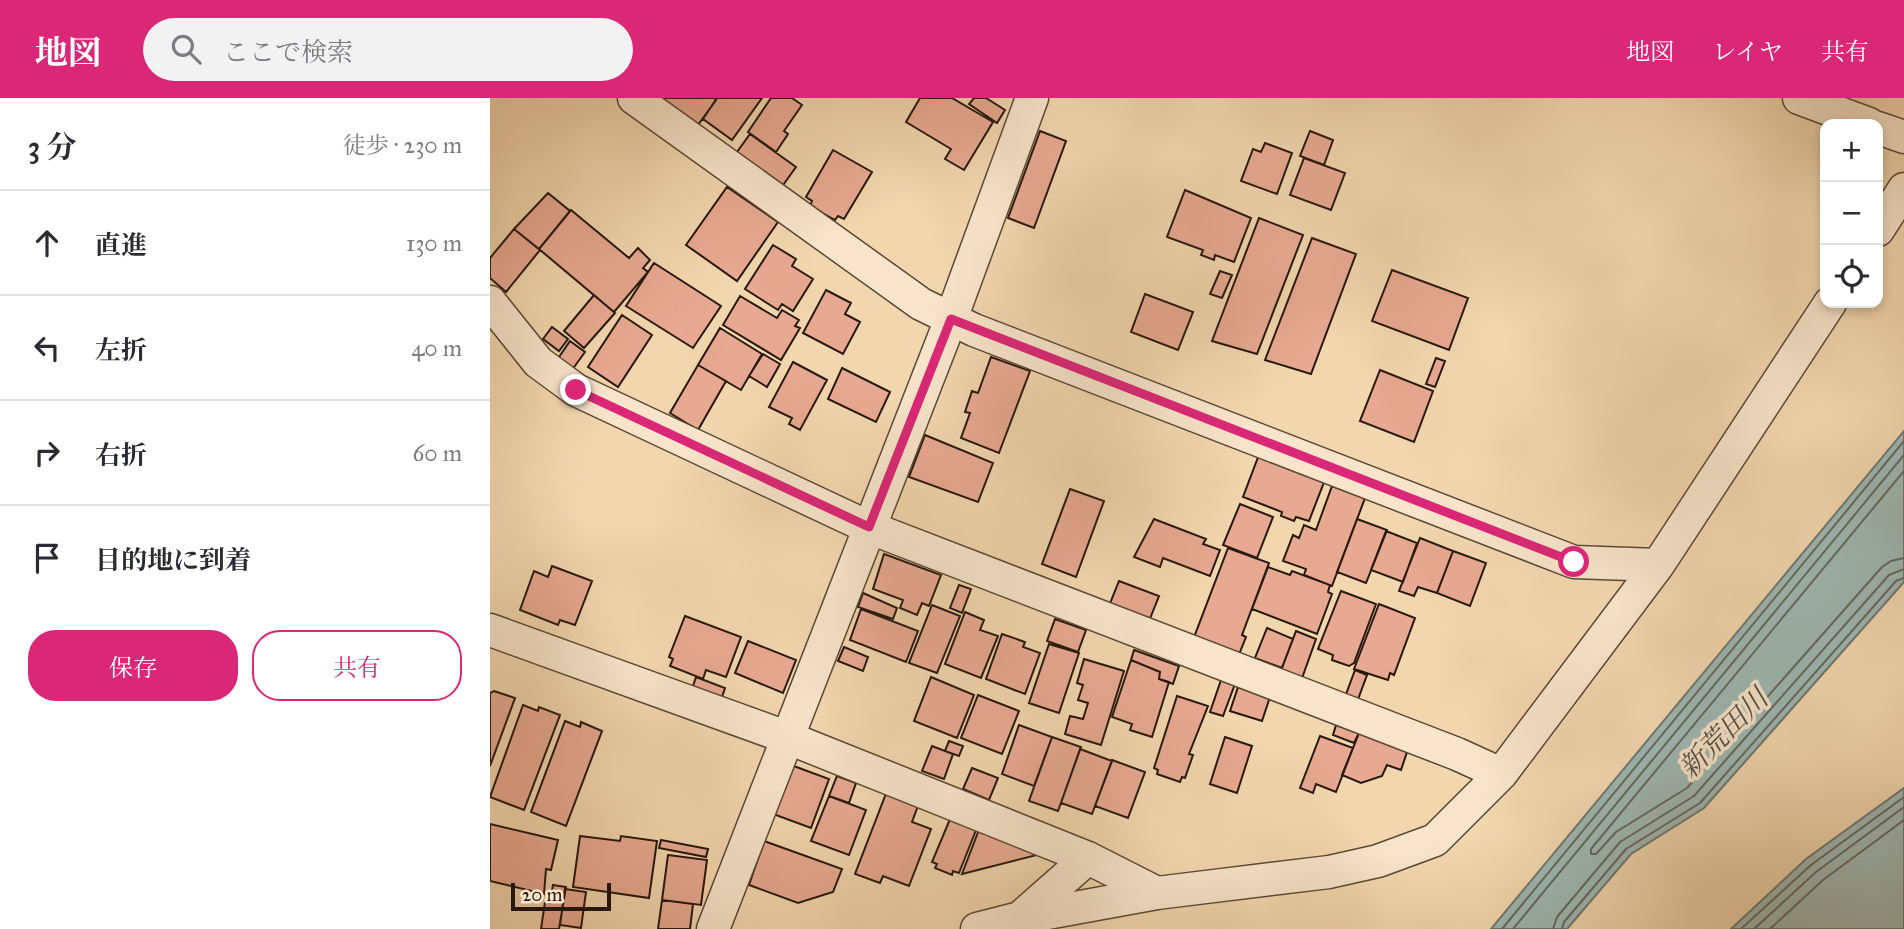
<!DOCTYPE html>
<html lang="ja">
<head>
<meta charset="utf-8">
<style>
	body { margin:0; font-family:"IM FELL Great Primer","Noto Serif JP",serif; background:#f2f2f3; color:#2b2b33 }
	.controls { position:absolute; right:21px; top:21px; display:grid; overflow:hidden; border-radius:14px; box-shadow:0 4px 10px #0003 }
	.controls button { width:63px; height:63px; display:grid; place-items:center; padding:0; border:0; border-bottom:2px solid #e1e1e2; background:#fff; color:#2b2b33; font:35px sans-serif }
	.scale { position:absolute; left:21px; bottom:18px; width:100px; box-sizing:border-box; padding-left:7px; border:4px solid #28180d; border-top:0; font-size:19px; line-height:24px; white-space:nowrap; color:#28180d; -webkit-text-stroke:5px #f7e4ca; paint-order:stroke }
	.stop { position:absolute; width:21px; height:21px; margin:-16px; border:5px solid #db2777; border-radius:50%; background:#fff }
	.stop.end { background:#db2777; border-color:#fff; box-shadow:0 2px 7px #0008 }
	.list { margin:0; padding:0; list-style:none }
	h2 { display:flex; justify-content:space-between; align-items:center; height:91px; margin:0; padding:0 28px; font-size:30px }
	h2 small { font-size:23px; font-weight:400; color:#7c7c81 }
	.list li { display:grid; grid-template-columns:46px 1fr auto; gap:21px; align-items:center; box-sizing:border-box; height:105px; padding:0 28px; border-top:2px solid #e1e1e2 }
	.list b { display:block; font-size:26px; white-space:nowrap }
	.list em { font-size:23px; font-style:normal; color:#7c7c81 }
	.actions { display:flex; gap:14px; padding:21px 28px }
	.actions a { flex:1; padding:16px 0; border:2px solid #db2777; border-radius:28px; text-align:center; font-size:24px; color:#db2777 }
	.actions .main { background:#db2777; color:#fff }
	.icon { flex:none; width:38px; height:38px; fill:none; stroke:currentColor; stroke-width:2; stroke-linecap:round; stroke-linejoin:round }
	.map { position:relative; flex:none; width:1414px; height:831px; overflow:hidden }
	header { display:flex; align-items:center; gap:42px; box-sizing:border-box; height:98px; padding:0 35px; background:#db2777; color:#fff }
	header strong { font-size:33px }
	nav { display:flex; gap:38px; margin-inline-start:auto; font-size:24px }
	.search { width:490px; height:63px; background:#f2f2f3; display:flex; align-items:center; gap:18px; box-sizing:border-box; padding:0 24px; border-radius:38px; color:#7c7c81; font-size:26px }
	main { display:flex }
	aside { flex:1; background:#fff }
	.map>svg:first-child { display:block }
</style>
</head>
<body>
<header>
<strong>地図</strong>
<div class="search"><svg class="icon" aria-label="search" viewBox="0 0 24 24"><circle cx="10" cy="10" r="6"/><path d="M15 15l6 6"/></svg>ここで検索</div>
<nav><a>地図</a><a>レイヤ</a><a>共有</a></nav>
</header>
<main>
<aside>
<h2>3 分<small>徒歩 · 230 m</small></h2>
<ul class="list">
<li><svg class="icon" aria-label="ahead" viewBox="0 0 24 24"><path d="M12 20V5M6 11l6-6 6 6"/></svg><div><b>直進</b></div><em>130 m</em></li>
<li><svg class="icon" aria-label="left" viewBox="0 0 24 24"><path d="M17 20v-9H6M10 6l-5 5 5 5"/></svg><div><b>左折</b></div><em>40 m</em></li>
<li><svg class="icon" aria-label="right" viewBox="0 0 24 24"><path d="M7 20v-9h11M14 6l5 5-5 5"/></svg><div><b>右折</b></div><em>60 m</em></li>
<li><svg class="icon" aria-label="arrive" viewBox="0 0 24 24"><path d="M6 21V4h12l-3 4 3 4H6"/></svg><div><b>目的地に到着</b></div></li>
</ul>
<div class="actions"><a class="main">保存</a><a>共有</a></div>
</aside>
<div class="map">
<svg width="1414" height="831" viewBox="0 0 1414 831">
	<rect width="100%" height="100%" fill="#f2d6ae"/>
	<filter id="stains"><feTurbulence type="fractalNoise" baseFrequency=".00286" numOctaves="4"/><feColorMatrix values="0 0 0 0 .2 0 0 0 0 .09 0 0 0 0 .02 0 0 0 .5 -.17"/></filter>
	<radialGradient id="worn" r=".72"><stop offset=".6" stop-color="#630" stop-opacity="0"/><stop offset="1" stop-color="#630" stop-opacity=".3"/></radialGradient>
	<!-- water -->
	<path fill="#9eb7b3" stroke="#6f7771" stroke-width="2" d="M1414,333V484L1214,710L1141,756L1077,831H1001Z
		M1414,690V831H1241L1316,761Z"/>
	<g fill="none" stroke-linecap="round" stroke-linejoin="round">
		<!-- shore -->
		<path stroke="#636860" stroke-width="2" d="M1414,373L1101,751V756H1106L1126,734L1197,690L1392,469L1401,463L1414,460
			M1012,831L1414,343
			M1023,831L1414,357
			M1063,831L1067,819L1130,744L1204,698L1399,477L1414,471
			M1072,831L1074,824L1136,751L1210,705L1406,483L1414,480
			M1251,831L1321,767L1414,699
			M1264,831L1326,774L1414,709
			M1280,831L1333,782L1414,722"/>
	</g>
	<!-- building -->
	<path fill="#e7a991" stroke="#28180d" stroke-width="2" d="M172,0H224L226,2L208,27Z
		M227,0H272L242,42L213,21Z
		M281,0H302L312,7L294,33L298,36L286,54L258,34Z
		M430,0H462L503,24L474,72L455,61L461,51L416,24Z
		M484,0H496L515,12L507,25L479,6Z
		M550,33L576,43L544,130L518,120Z
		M820,33L843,42L834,67L810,58Z
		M260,36L306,69L288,94L242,61Z
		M775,45L802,55L787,96L751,83L763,51L771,54Z
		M343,52L382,74L354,121L348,118L345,122L320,108L322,103L316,99Z
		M814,60L855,75L841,112L800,97Z
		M237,89L288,124L247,183L196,147Z
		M695,92L761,120L744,164L725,157L724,162L711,157L713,152L677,139Z
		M58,95L80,113L49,151L24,131Z
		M81,112L139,160L148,150L160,162L153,170L158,174L124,214L49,151Z
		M769,120L813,137L767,256L722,243Z
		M24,131L50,152L16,194L0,180V160Z
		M822,140L866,156L821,276L775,262Z
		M283,147L306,161L302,168L323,181L303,213L292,206L288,212L255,191Z
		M164,165L231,208L203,250L136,208Z
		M902,172L978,200L959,252L882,223Z
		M730,173L742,177L732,200L720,196Z
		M336,192L361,205L355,216L370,224L353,256L313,235Z
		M655,196L703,214L688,252L641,234Z
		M104,197L125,215L94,250L74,233Z
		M250,198L287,220L292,212L309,222L305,228L310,230L291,262L233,227Z
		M132,217L162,237L128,289L98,269Z
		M62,229L78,241L69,253L53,241Z
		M230,230L272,256L251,292L208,267Z
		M80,243L95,254L82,272L67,262Z
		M273,256L290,266L277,289L259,278Z
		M501,259L540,273L509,355L471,340L480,315L475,314L482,293L488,295Z
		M946,260L955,263L945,289L936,286Z
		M303,264L337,282L310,332L299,326L302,320L279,309Z
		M208,267L236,283L208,332L180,315Z
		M352,270L400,294L386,324L338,301Z
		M890,272L943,293L924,344L870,323Z
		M435,337L503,365L488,404L419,379Z
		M770,354L836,379L819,423L806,419L804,423L791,418L792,414L753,399Z
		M842,388L875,400L842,488L814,477L816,471L793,463L803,437L809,440L814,427L826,432Z
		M580,391L614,403L586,479L552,466Z
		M750,406L783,419L767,460L733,447Z
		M664,421L716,441L713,446L730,452L720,478L673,460L670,469L644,459Z
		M867,421L897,432L876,485L847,474Z
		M896,433L927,445L913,484L881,472Z
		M930,440L963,453L947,495L928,489L924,498L909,493Z
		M738,450L779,465L752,537L756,539L748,559L703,542Z
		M963,453L996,465L980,508L947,495Z
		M394,456L451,477L439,508L432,505L427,517L410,510L413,502L383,491Z
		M62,468L102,483L85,527L70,522L68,527L30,512L44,473L58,479Z
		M778,469L800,477L802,473L840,487L838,494L842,496L827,536L762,511Z
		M629,483L669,498L659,523L619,508Z
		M469,487L481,491L472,515L460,510Z
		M851,493L886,506L864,565L859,568L842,562L843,557L828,551Z
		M373,495L407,510L403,521L368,509Z
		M889,506L925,520L904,577L900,575L898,582L864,571Z
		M442,507L470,518L447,575L419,565Z
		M371,511L428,533L416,564L360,542Z
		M475,514L494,522L490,532L508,538L491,580L455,566Z
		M195,518L251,539L236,579L216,572L213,581L180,568L183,561L179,559Z
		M565,521L596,532L588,554L557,543Z
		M777,530L803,541L792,570L765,560Z
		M806,533L826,541L811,583L790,575Z
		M512,536L535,544L533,549L550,555L535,596L496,581Z
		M258,543L306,562L293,595L245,575Z
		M559,546L589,555L569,615L539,605Z
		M354,549L378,559L373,573L348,563Z
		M644,552L689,568L683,586L669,581L670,574L641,562Z
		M594,561L634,573L611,647L575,636L580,618L593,621L598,605L588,602L593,587L587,585Z
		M641,562L670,574L669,581L679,584L662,639L640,632L642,626L622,619Z
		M865,572L877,577L867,604L855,599Z
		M206,579L235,590L231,602L202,591Z
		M441,579L484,597L467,640L424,623Z
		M731,582L745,586L733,618L720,614Z
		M748,589L780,599L772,623L740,613Z
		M4,593L25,600L0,668V595Z
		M488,597L529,613L512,656L471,640Z
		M687,598L718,608L699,656L703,657L695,680L692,679L690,684L667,676L668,672L664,670Z
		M33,607L48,613L49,609L70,617L34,712L0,699Z
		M75,623L90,629L91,624L112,633L76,728L41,714Z
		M529,627L562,639L544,688L512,676Z
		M846,627L869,635L864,645L843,637Z
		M869,635L917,654L911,672L897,667L892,678L871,685L852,677Z
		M830,638L863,650L846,694L826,686L823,695L810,690Z
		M562,639L591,649L568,713L539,703Z
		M735,639L762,648L747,695L720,686Z
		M459,643L473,648L469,658L455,653Z
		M442,648L463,656L454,681L432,673Z
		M590,651L622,663L602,716L571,705Z
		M622,662L655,674L638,720L605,708Z
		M301,667L339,681L321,730L283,716Z
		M482,670L508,680L499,702L473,691Z
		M347,678L366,685L359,705L339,698Z
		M397,693L429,705L422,724L441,731L419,788L393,778L390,785L365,776Z
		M339,698L376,712L359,757L321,743Z
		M460,721L486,732L469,775L463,773L462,777L445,770L447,766L442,764Z
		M0,726L68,742L61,772L56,771L54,796L0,783Z
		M490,729L549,751L547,757L472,776Z
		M90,738L130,743L131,738L167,743L159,800L83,789Z
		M171,742L218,751L216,759L169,750Z
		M274,743L352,771L343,794L308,805L259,787Z
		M178,757L217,762L211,807L172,802Z
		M63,787L76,789L69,831H51L55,804L60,805Z
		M75,791L96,794L91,830L70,827Z
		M172,802L203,806L200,831H168Z"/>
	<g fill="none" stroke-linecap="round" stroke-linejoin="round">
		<defs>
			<path id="street" d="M144,0L431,206L484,232L1084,464L1168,467
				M1309,0L1379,26
				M1388,30L1414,39
				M1388,132L1414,91
				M0,204L48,264L86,292L378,429L967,656L1011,676
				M0,532L296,639L598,760L667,795
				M531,819L598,760
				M223,831L461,221L542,0
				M487,831L530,820L667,795L839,774L888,763L945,742L1011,676L1168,467L1340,205"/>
		</defs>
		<!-- street casing -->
		<use href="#street" stroke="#5a4835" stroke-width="35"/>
		<!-- street -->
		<use href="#street" stroke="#f7e4ca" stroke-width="32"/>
	</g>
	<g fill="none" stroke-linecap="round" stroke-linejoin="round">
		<!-- route -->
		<path stroke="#db2777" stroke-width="9" d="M86,292L379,429L461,221L1084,464"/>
	</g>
	<g text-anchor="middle" stroke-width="7" stroke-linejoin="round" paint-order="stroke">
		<!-- water labels -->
		<g font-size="28" font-style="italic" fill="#515047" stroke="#f7e4ca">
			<text transform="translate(1233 635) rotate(-45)" y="10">新荒田川</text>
		</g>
	</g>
	<rect width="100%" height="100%" filter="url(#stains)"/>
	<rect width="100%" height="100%" fill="url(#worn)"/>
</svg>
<div class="controls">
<button>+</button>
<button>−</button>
<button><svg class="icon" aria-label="locate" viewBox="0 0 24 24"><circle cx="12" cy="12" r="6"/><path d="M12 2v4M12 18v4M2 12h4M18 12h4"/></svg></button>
</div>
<div class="scale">20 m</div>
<div class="stop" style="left:1084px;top:464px"></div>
<div class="stop end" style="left:86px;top:292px"></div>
</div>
</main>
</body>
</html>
